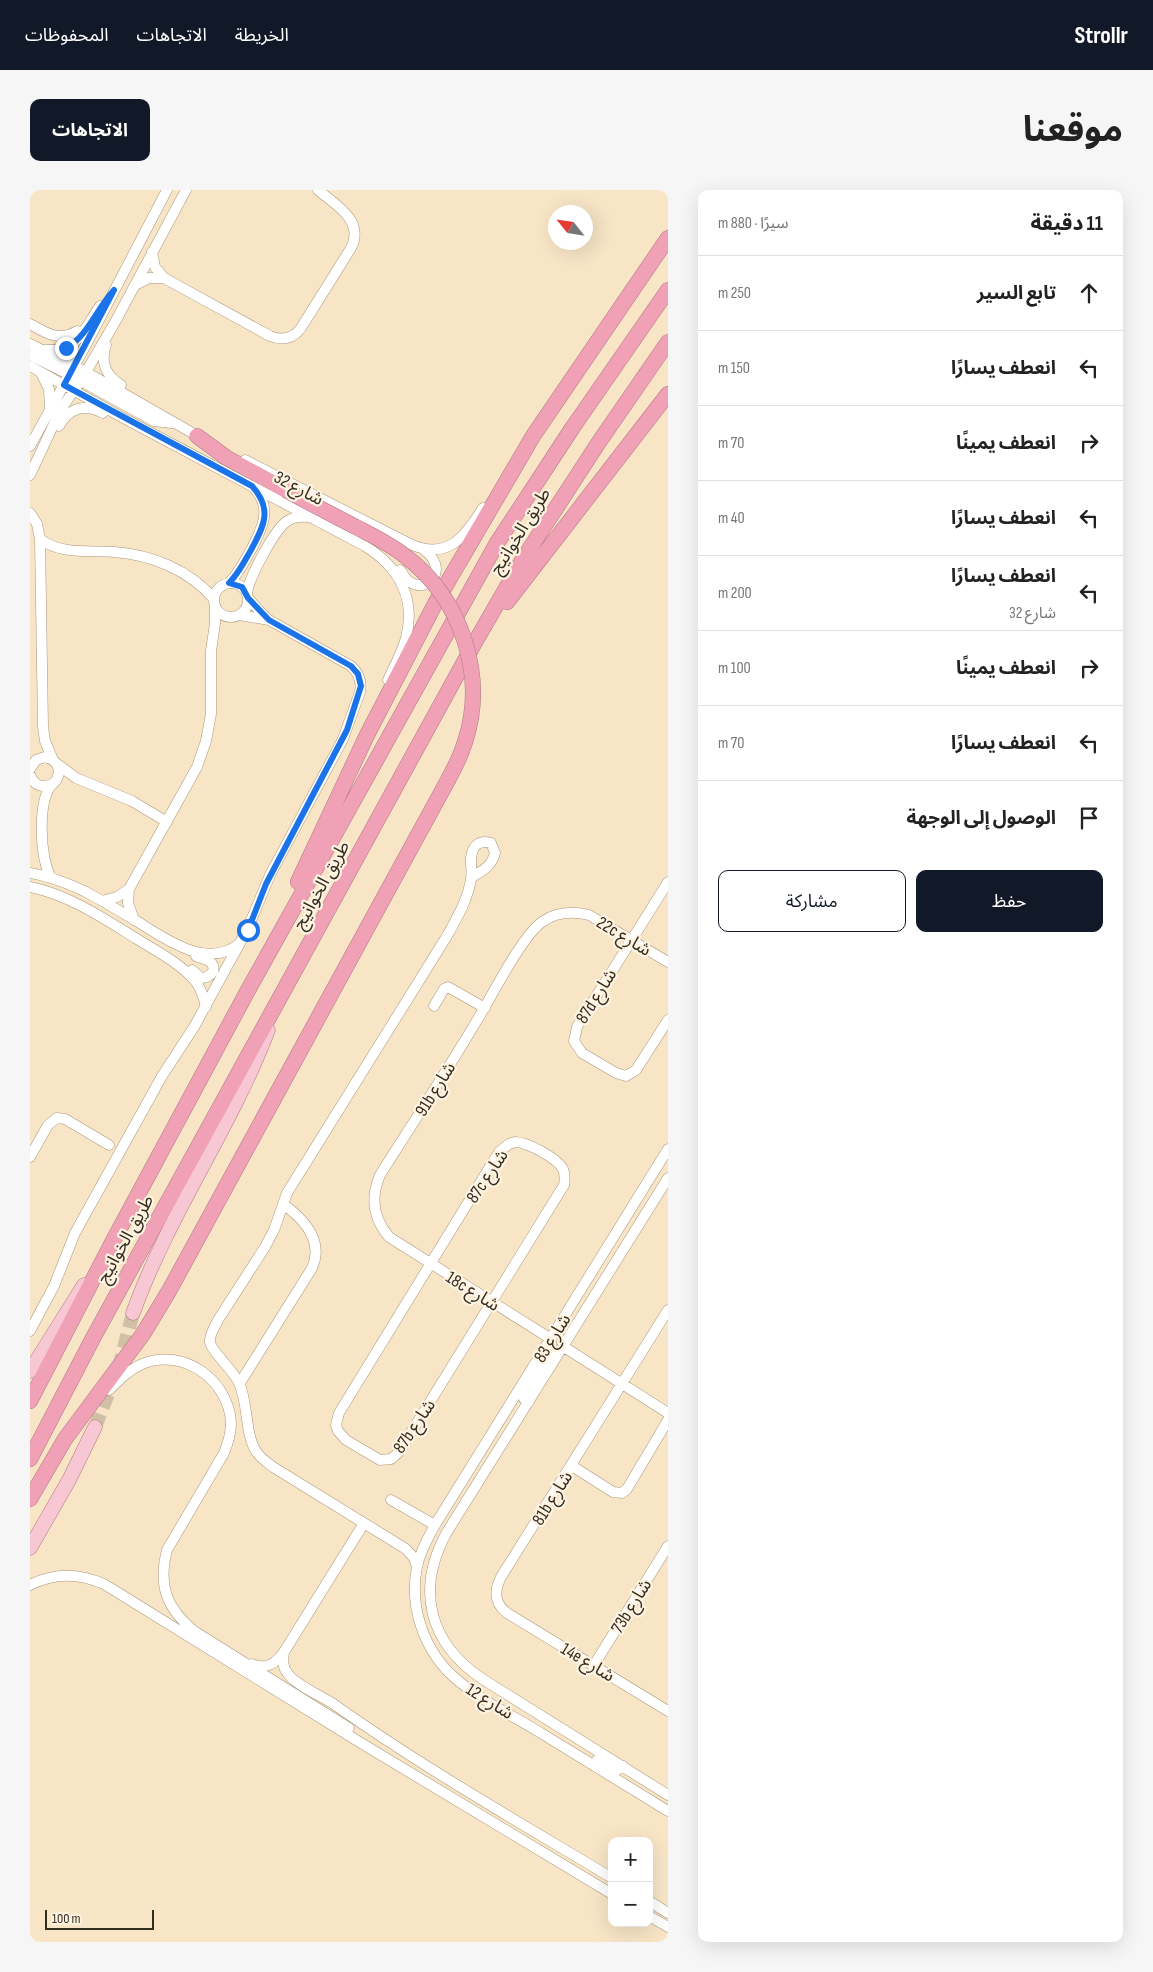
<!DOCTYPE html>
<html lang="ar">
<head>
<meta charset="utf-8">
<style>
	body { margin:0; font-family:"Sofia Sans Condensed","Noto Sans Arabic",sans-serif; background:#f6f6f6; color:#222; direction:rtl }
	.controls { position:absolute; right:15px; bottom:15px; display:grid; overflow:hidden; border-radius:10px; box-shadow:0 5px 20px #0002 }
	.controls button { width:45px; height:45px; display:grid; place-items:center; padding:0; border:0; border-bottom:1px solid #e0e0e0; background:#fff; color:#222; font:25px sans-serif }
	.compass { position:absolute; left:518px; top:15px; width:45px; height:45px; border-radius:50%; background:#fff; box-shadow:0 5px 20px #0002; rotate:300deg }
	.scale { position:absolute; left:15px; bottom:12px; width:109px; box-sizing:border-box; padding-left:5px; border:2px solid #332c20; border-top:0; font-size:14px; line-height:18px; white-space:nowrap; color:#332c20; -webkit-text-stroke:4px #fff3e1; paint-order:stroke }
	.stop { position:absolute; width:15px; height:15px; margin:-11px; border:4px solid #1a73e8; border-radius:50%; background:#fff }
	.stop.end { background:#1a73e8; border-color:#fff; box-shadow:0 1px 5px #0008 }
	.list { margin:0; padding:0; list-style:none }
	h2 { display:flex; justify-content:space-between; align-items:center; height:65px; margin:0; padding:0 20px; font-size:21px }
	h2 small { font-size:16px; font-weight:400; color:#767676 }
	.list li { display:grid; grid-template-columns:32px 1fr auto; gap:15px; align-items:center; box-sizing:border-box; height:75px; padding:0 20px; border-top:1px solid #e0e0e0 }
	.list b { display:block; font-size:19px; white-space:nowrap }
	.list p { margin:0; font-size:16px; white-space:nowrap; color:#767676 }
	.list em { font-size:16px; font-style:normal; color:#767676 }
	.actions { display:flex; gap:10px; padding:15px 20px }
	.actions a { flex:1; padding:11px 0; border:1px solid #111827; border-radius:10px; text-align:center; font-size:18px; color:#111827 }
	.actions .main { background:#111827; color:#fff }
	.icon { flex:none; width:28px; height:28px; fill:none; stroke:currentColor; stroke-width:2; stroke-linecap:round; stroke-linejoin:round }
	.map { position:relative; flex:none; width:638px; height:1752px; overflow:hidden; direction:ltr; border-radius:10px }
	header { display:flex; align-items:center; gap:30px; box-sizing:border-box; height:70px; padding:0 25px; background:#111827; color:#fff }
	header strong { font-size:24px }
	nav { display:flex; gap:28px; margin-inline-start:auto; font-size:18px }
	.intro { display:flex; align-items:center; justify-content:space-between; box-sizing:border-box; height:120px; padding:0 30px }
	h1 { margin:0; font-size:35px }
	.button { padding:12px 22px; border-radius:10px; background:#111827; color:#fff; font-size:18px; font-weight:700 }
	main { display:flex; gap:30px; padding:0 30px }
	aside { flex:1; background:#fff; border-radius:10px; box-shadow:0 5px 20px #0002 }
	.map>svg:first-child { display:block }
</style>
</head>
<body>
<header>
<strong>Strollr</strong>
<nav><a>الخريطة</a><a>الاتجاهات</a><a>المحفوظات</a></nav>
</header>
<div class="intro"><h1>موقعنا</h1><a class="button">الاتجاهات</a></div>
<main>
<aside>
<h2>11 دقيقة<small>سيرًا · 880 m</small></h2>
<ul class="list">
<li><svg class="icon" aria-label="ahead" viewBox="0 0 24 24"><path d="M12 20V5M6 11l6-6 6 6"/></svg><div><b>تابع السير</b></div><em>250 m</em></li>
<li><svg class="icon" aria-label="left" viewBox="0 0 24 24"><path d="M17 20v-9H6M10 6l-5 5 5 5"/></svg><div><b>انعطف يسارًا</b></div><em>150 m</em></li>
<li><svg class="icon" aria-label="right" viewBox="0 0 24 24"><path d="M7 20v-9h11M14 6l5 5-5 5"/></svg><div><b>انعطف يمينًا</b></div><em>70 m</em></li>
<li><svg class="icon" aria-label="left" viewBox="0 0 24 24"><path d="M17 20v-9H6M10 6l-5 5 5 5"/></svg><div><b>انعطف يسارًا</b></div><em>40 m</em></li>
<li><svg class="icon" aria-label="left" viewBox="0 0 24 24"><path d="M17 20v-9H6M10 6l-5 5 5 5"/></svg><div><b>انعطف يسارًا</b><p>شارع 32</p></div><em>200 m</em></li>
<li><svg class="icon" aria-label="right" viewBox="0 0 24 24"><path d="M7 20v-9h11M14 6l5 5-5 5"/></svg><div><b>انعطف يمينًا</b></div><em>100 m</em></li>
<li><svg class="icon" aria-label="left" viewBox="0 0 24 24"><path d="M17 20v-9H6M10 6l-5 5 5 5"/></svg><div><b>انعطف يسارًا</b></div><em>70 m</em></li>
<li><svg class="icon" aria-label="arrive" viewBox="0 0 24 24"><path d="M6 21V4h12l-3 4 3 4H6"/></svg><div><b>الوصول إلى الوجهة</b></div></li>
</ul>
<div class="actions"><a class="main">حفظ</a><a>مشاركة</a></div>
</aside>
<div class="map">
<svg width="638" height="1752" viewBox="0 0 638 1752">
	<rect width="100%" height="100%" fill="#f8e5c6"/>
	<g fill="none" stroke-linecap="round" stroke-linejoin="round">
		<!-- major-tunnel -->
		<path stroke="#d1c0a5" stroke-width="14" stroke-dasharray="14 7" stroke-linecap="butt" d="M65,1237L91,1170L103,1123"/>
		<defs>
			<path id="minor" d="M122,62L125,77L134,88L240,146C252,151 263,149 271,138L321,58C335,31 306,15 288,0
				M105,95L119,88H134
				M0,134C16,143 29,152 47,141
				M0,154L56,182L173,249
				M76,155C70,172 76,186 91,195
				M16,160C49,161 54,139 70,116
				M0,165L36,183L46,185
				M0,176L97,230L335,356C369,377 386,408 376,448C372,462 364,477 358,490
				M11,183L19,199L20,219
				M45,191L55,193L124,231L142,233
				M29,236C39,218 54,213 73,223
				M0,256L58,151L137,0
				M215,270L380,354C417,371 435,347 453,318
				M0,285L30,221L56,182L84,134L156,0
				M0,323L7,334L10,349L13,537L15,551L23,570
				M10,349C31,365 59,360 85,362C122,365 159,380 183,408
				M370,380C373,384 376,390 380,392C399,404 420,378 393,359
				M184 410a17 17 0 1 1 34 0a17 17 0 1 1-34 0Z
				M199,393C209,383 214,372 221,360C232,339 243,318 224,298
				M217,404C218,389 244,341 256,332C262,327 270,326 278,327
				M218,408L238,430
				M26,573L46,588L102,611L137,632
				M0,579L6,570L15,567C29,570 33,583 24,593C13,599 4,596 0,585
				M0,683C19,686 37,693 54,701C71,710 88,720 105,730C134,748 176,780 209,754
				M21,688C10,668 7,612 22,594
				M638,692L547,837L544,851L552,863L586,883L596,886L606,880L638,830
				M0,697C39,705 73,728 107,749C128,762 150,773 166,792C172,800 174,808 176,817
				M72,711L87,707L99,699
				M104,730L98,713L99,699L167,577L176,551L181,524V461L185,433V416
				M162,780L171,788C181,788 189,778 179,771C176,769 170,768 166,766
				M404,816L414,799L418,797L455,818
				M485,952C497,952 527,968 533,979C535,984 535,989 534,995L369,1262L361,1269L350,1270L316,1250L308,1241L306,1235L309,1223L469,962L479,954Z
				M638,959L405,1335C397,1349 390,1362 387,1377C379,1417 394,1461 425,1488C450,1510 483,1526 511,1543C554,1569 596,1595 638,1621
				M0,967L18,935L27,928L35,929L79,955
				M638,988L417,1342C385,1400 399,1454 454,1490L638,1605
				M638,1120L471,1387C464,1401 464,1413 477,1423L638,1521
				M0,1141L24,1096L45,1043L132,886L164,837L217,740L240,685L313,549L330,502C332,491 329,483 321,476L239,430L209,425
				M534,1157L638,1223
				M210,1193L282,1078C294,1051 274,1029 253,1014
				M79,1200C89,1190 99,1180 112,1174C153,1157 199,1190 201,1233C201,1243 198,1253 194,1263L137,1360C128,1395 136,1418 164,1441L319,1538
				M499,1212L494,1209V1205L521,1161V1149L359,1047C343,1028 340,1008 350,985C383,933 417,881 449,827C463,804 492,746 512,732C526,722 542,721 559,725L638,772
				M542,1276L583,1302L592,1303L597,1299L638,1230
				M361,1310L405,1335
				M387,1377L384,1368L376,1359L243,1277C238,1273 232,1269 228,1264C214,1246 219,1214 209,1193C204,1181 181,1161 180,1152C179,1145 185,1137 188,1130L235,1057L244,1040L257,1003L417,746C427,728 438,709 441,689C443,679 438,667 444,658C448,652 454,651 461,653L465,663C462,676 452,681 442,687
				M0,1395C25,1382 49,1383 74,1394L331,1553L582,1704
				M254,1462C253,1470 252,1477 258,1484C267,1496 292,1506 305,1515C394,1578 489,1632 582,1688
				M222,1474C236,1480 245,1474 254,1462L334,1333
				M564,1475L638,1356
				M567,1570L587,1580L593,1576
				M619,1711L638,1723
				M619,1726L638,1737"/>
			<path id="major" d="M103,1123C138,1025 201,938 238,840
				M0,1181L54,1095
				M0,1358L39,1290L65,1237"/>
			<path id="highway" d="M167,246L197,268L256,300
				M477,412L638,204
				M268,692L337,545L406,412L503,246L638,48
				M0,1211L83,1051L217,802L467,353L543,237L638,100
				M0,1269L63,1148L444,454L493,369L569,252L638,152
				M0,1309L35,1249L113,1144L139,1101L418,590"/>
		</defs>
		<!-- minor casing -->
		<use href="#minor" stroke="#a8967a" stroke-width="11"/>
		<!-- major casing -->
		<use href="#major" stroke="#ae7881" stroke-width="15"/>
		<!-- highway casing -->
		<use href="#highway" stroke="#ae7881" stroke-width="16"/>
		<!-- minor -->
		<use href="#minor" stroke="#fff" stroke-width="10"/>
		<!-- major -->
		<use href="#major" stroke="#f7c7d3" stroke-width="14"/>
		<!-- highway -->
		<use href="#highway" stroke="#f1a1b5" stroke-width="15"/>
		<defs>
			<path id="highway-bridge" d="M256,300C279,313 303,325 326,337C343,346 360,354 375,366C431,408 457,485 435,552C431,565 425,577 418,590"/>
		</defs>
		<!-- highway-bridge casing -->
		<use href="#highway-bridge" stroke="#ae7881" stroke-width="16" stroke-linecap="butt"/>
		<!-- highway-bridge -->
		<use href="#highway-bridge" stroke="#f1a1b5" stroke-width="15"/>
	</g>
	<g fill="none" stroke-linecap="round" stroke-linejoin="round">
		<!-- route -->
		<path stroke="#1a73e8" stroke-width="6" d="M36,158C58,146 67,118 84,100L34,195L222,296C243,319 234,336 221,360C214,372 209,383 199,393L212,397L218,408L239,430L321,476L328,484L331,496L317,540L236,694L218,740"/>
	</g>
	<g text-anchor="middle" stroke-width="4.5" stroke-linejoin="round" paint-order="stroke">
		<!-- street labels -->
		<g font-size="18" fill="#332c20" stroke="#fff3e1">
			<text transform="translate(269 298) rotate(28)" y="6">شارع 32</text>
			<text transform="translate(490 341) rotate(-58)" y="6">طريق الخوانيج</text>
			<text transform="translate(291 695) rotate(-61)" y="6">طريق الخوانيج</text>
			<text transform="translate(594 746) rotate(31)" y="6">22c شارع</text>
			<text transform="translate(566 806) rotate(-58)" y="6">87d شارع</text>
			<text transform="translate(405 899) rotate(-58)" y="6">91b شارع</text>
			<text transform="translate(457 986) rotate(-56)" y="6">87c شارع</text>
			<text transform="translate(95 1049) rotate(-61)" y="6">طريق الخوانيج</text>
			<text transform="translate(443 1101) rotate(32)" y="6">18c شارع</text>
			<text transform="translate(522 1148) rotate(-58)" y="6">شارع 83</text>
			<text transform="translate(384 1236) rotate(-56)" y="6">87b شارع</text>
			<text transform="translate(522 1308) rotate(-58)" y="6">81b شارع</text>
			<text transform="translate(601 1416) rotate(-58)" y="6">73b شارع</text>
			<text transform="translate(558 1472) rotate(31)" y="6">14e شارع</text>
			<text transform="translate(460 1511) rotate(32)" y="6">شارع 12</text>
		</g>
	</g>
</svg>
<div class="controls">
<button>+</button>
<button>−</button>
</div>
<svg class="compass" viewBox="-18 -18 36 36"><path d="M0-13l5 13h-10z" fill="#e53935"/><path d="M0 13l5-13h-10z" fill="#767676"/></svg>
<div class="scale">100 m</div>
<div class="stop" style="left:218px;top:740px"></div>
<div class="stop end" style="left:36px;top:158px"></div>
</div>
</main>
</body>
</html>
